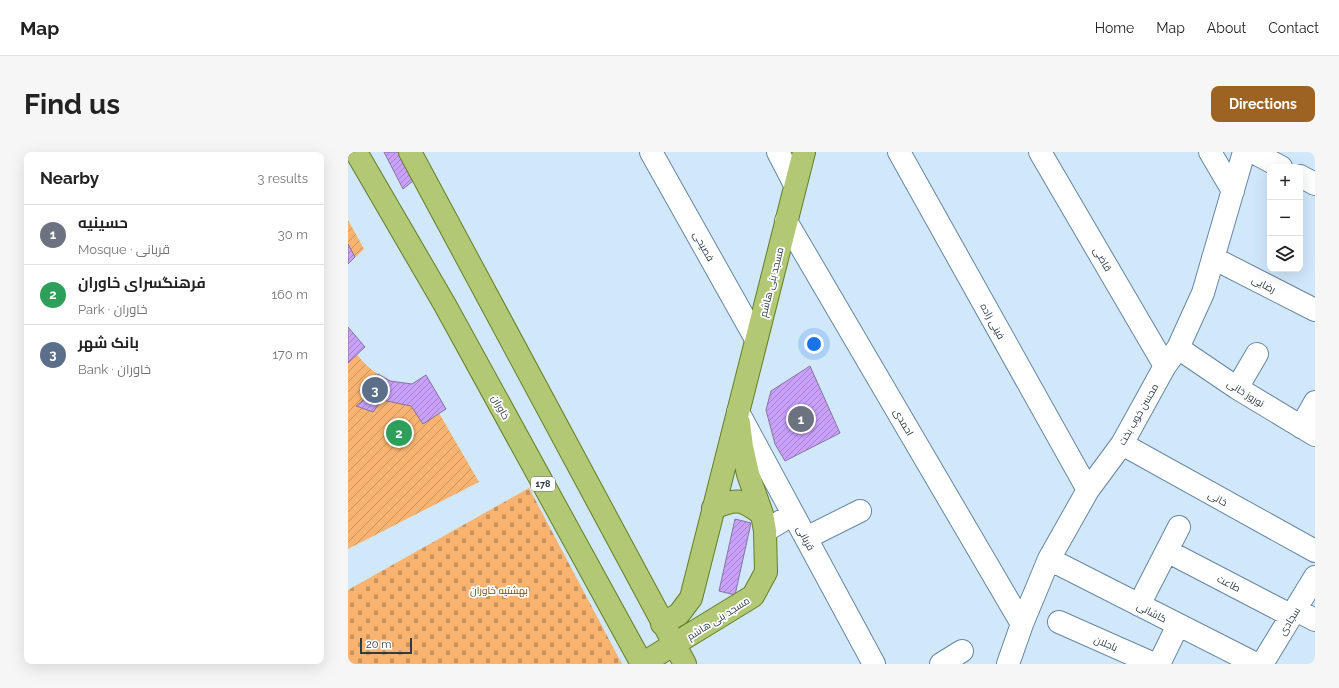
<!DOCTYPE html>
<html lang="en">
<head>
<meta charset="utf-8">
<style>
	body { margin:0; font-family:Raleway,Cairo,sans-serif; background:#f6f6f6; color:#222 }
	.controls { position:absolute; right:12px; top:12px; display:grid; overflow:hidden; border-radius:8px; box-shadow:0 4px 16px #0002 }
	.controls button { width:36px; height:36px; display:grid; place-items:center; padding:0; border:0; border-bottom:1px solid #e0e0e0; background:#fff; color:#222; font:20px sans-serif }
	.scale { position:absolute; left:12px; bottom:10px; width:52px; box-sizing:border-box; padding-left:4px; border:2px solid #2c3b47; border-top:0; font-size:11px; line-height:14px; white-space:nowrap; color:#2c3b47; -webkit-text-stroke:3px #fff; paint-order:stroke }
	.you { position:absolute; left:466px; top:192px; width:14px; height:14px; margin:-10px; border:3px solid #fff; border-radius:50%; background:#1a73e8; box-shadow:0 0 0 6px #1a73e833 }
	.badge { display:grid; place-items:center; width:26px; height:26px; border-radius:50%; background:#9d6323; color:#fff; font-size:13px; font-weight:700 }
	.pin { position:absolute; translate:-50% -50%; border:2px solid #fff; box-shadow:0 1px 4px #0006 }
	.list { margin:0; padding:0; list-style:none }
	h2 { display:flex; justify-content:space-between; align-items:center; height:52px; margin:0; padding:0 16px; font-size:17px }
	h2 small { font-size:13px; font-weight:400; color:#767676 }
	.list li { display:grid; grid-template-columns:26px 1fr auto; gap:12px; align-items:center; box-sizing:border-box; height:60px; padding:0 16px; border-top:1px solid #e0e0e0 }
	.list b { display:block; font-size:15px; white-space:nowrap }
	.list p { margin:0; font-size:13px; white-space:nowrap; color:#767676 }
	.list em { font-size:13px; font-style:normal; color:#767676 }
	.icon { flex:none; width:22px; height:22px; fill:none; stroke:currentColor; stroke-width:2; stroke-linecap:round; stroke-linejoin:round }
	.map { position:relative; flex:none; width:967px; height:512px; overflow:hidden; border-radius:8px }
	header { display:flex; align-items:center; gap:24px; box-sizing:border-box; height:56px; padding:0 20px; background:#fff; border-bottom:1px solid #e0e0e0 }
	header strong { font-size:19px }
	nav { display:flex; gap:22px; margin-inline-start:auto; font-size:14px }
	.intro { display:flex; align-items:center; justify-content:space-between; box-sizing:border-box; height:96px; padding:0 24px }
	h1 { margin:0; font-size:28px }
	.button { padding:10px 18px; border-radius:8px; background:#9d6323; color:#fff; font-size:14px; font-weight:700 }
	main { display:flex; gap:24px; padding:0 24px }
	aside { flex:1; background:#fff; border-radius:8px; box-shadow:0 4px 16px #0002 }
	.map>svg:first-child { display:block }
</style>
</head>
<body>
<header>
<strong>Map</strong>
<nav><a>Home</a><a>Map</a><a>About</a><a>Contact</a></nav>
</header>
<div class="intro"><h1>Find us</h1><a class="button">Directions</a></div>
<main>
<aside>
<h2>Nearby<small>3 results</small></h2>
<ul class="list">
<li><span class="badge" style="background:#6b7280">1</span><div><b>حسینیه</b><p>Mosque · قربانی</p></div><em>30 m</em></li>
<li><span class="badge" style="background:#2e9e5b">2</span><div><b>فرهنگسرای خاوران</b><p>Park · خاوران</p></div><em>160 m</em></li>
<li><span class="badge" style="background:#5c6f8a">3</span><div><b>بانک شهر</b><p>Bank · خاوران</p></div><em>170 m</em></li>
</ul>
</aside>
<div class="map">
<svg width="967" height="512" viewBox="0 0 967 512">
	<defs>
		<pattern id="cemetery-stones" width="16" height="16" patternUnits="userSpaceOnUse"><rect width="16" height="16" fill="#f8b370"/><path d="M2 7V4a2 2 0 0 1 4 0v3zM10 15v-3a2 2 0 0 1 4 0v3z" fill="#c9935e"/></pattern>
		<pattern id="garden-furrows" width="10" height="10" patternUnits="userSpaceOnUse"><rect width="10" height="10" fill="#f8b370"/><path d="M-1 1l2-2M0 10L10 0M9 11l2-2" fill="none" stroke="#c9935e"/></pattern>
		<pattern id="building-hatch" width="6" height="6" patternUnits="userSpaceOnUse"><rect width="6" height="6" fill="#c9a0fc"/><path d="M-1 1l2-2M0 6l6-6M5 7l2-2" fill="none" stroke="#a384ce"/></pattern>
	</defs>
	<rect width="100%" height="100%" fill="#d1e7fa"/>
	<!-- cemetery -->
	<path fill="url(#cemetery-stones)" d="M181,336L274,512H0V438Z"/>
	<!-- garden -->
	<path fill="url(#garden-furrows)" d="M0,68L16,97L0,112Z
		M0,190C15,215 43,239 73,230L131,330L0,397Z"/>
	<!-- building -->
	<path fill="url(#building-hatch)" stroke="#85759a" d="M36,0H50L65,29L55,37Z
		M0,92L7,105L0,112Z
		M0,175L17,195L0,211Z
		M462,214L492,281L437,309L427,292L418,258L423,239Z
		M30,222L42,229L64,232L78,223L98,257L75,272L63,254L34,248L25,260L8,254L27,238Z
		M387,367L403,371L387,443L371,439Z"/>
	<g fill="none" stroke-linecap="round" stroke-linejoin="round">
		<defs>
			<path id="minor" d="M303,0L408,187
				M430,0L447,33
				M551,0L740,338
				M692,0L817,214
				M862,0L885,39
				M905,0L933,15
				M952,24L967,32
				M438,69L674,472
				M865,106L967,158
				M830,196L889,236L967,283
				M889,236L909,202
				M390,260L526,512
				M953,275L967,250
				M774,292L967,399
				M417,379L445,362
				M458,386L512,359
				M819,399L944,464
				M701,407L908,512
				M791,453L831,375
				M948,458L967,468
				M711,470L806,512
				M593,512L614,499
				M660,512L674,472L701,407L740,338L774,292L817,214L830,196L855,141L896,0
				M811,512L830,473
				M914,512L967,425"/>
			<path id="major" d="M8,0L97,153L294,512
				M62,0L337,512
				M365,356C390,346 393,347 414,362
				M314,472L331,462L343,446L456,0
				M294,512L405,444L418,420L417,379L414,362L400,322L394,295L391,271"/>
		</defs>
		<!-- minor casing -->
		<use href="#minor" stroke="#6587a4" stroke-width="24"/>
		<!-- major casing -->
		<use href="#major" stroke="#627f28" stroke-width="24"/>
		<!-- minor -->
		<use href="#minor" stroke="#fff" stroke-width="22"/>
		<!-- major -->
		<use href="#major" stroke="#b2c874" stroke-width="22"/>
	</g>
	<g text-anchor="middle" stroke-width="3.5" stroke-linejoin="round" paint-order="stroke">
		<!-- shield labels -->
		<rect fill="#fff" stroke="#6b767e" stroke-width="1" x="183" y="325" width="24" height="14" rx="3"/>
		<g font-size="9" font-weight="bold" fill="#2c3b47">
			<text x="195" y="335">178</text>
		</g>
		<!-- street labels -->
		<g font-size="10" fill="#2c3b47" stroke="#fff">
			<text transform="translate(356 94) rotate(61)" y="4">فصیحی</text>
			<text transform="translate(755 107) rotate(60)" y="4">قاضی</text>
			<text transform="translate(423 130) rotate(-76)" y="4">مسجد بنی هاشم</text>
			<text transform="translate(916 132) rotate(27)" y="4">رضایی</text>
			<text transform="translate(645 169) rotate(61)" y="4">فینی زاده</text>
			<text transform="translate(898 241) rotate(32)" y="4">نوروز خانی</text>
			<text transform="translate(153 255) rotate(61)" y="4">خاوران</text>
			<text transform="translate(790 262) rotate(-60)" y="4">محسن خوب بخت</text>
			<text transform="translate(556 270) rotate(60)" y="4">احمدی</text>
			<text transform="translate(870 346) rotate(29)" y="4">خانی</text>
			<text transform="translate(458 386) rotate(62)" y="4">قربانی</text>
			<text transform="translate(881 431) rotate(27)" y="4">طاعت</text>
			<text transform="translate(804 460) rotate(27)" y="4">کاشانی</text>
			<text transform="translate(370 466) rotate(-32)" y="4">مسجد بنی هاشم</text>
			<text transform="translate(941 469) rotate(-58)" y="4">سجادی</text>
			<text transform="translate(758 491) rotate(23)" y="4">باجلان</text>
		</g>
		<!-- park labels -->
		<g font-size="10" fill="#784502" stroke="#fff">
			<text x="151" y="442">بهشتیه خاوران</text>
		</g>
	</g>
</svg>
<div class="controls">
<button>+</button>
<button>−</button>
<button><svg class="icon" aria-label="layers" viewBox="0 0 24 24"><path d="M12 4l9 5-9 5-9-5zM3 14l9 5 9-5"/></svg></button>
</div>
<div class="scale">20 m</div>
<div class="you"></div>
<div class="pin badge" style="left:453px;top:267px;background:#6b7280">1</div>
<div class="pin badge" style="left:51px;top:281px;background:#2e9e5b">2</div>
<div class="pin badge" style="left:27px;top:238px;background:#5c6f8a">3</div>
</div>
</main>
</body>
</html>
